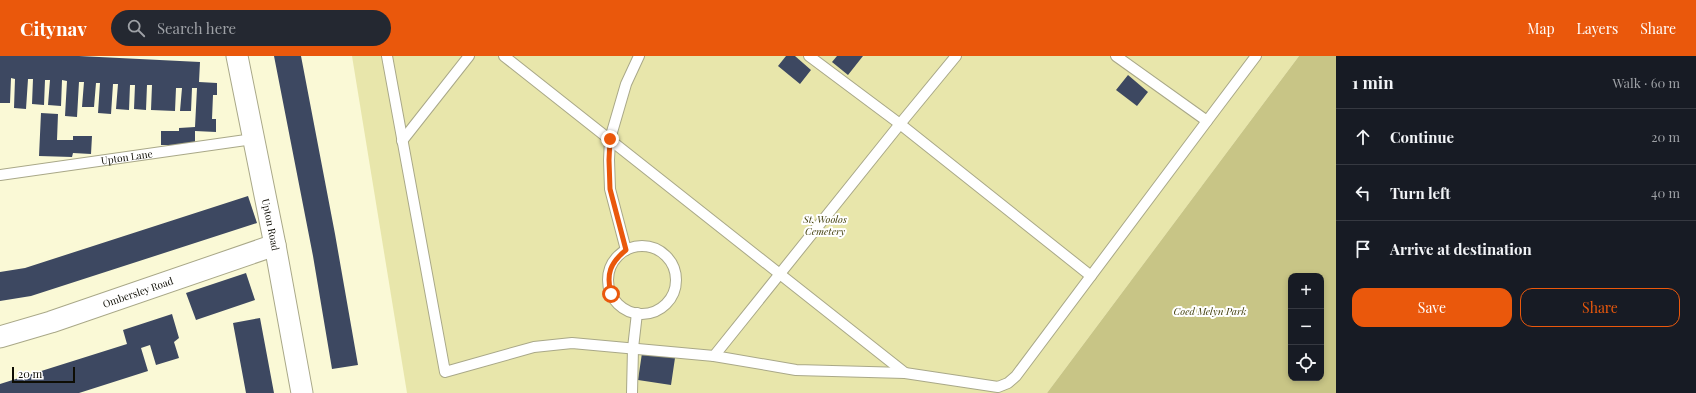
<!DOCTYPE html>
<html lang="en">
<head>
<meta charset="utf-8">
<style>
	body { margin:0; font-family:"Playfair Display",serif; background:#242831; color:#f1f3f6 }
	.controls { position:absolute; right:12px; bottom:12px; display:grid; overflow:hidden; border-radius:8px; box-shadow:0 2px 6px #0003 }
	.controls button { width:36px; height:36px; display:grid; place-items:center; padding:0; border:0; border-bottom:1px solid #363941; background:#171b24; color:#f1f3f6; font:20px sans-serif }
	.scale { position:absolute; left:12px; bottom:10px; width:63px; box-sizing:border-box; padding-left:4px; border:2px solid #0e0d04; border-top:0; font-size:11px; line-height:14px; white-space:nowrap; color:#0e0d04; -webkit-text-stroke:3px #fff; paint-order:stroke }
	.stop { position:absolute; width:12px; height:12px; margin:-9px; border:3px solid #ea580c; border-radius:50%; background:#fff }
	.stop.end { background:#ea580c; border-color:#fff; box-shadow:0 1px 4px #0008 }
	.list { margin:0; padding:0; list-style:none }
	h2 { display:flex; justify-content:space-between; align-items:center; height:52px; margin:0; padding:0 16px; font-size:17px }
	h2 small { font-size:13px; font-weight:400; color:#9ea1a6 }
	.list li { display:grid; grid-template-columns:26px 1fr auto; gap:12px; align-items:center; box-sizing:border-box; height:56px; padding:0 16px; border-top:1px solid #363941 }
	.list b { display:block; font-size:15px; white-space:nowrap }
	.list em { font-size:13px; font-style:normal; color:#9ea1a6 }
	.actions { display:flex; gap:8px; padding:12px 16px }
	.actions a { flex:1; padding:9px 0; border:1px solid #ea580c; border-radius:12px; text-align:center; font-size:14px; color:#ea580c }
	.actions .main { background:#ea580c; color:#fff }
	.icon { flex:none; width:22px; height:22px; fill:none; stroke:currentColor; stroke-width:2; stroke-linecap:round; stroke-linejoin:round }
	.map { position:relative; flex:none; width:1336px; height:337px; overflow:hidden }
	header { display:flex; align-items:center; gap:24px; box-sizing:border-box; height:56px; padding:0 20px; background:#ea580c; color:#fff }
	header strong { font-size:19px }
	nav { display:flex; gap:22px; margin-inline-start:auto; font-size:14px }
	.search { width:280px; height:36px; background:#242831; display:flex; align-items:center; gap:10px; box-sizing:border-box; padding:0 14px; border-radius:22px; color:#9ea1a6; font-size:15px }
	main { display:flex }
	aside { flex:1; background:#171b24 }
	.map>svg:first-child { display:block }
</style>
</head>
<body>
<header>
<strong>Citynav</strong>
<div class="search"><svg class="icon" aria-label="search" viewBox="0 0 24 24"><circle cx="10" cy="10" r="6"/><path d="M15 15l6 6"/></svg>Search here</div>
<nav><a>Map</a><a>Layers</a><a>Share</a></nav>
</header>
<main>
<div class="map">
<svg width="1336" height="337" viewBox="0 0 1336 337">
	<rect width="100%" height="100%" fill="#faf9d6"/>
	<!-- green -->
	<path fill="#e8e6ab" d="M352,0H1299L1047,337H407Z"/>
	<!-- forest -->
	<path fill="#c8c586" fill-rule="evenodd" d="M1299,0H1336V337H1047ZM1291,220H1321V322H1291Z"/>
	<!-- building -->
	<path fill="#3d4861" d="M0,0H79L200,6L199,26L217,27V39H213L212,63H216V76L195,75V89H161V75H179V72L195,71L197,32H192L191,55H180L182,32H176L175,55L151,54L152,29H147L146,54L134,53L135,29H130L129,54L116,53L118,28H113L111,58L98,57L100,27H96L94,51H82L84,26H79L77,61L65,60L67,25L62,24L61,50L48,49L50,24H45L44,49L32,48L33,23H28L26,53L14,52L15,23L11,22L10,47H0Z
		M274,0H301L335,178L358,309L332,313L313,200Z
		M786,0H795L811,14L800,28L778,10Z
		M837,0H863L848,19L832,6Z
		M1128,19L1148,36L1137,50L1116,34Z
		M41,57L58,58L57,84H73V80H92L91,98L73,97L72,101L39,100Z
		M248,140L257,167L31,240L0,245V216L25,212Z
		M246,217L255,244L196,264L186,237Z
		M172,258L179,282L174,286L179,302L156,309L150,289L141,292L148,315L79,337H0V328L127,288L123,274Z
		M260,262L274,337H246L233,267Z
		M642,297L675,302L671,329L638,324Z"/>
	<g fill="none" stroke-linecap="round" stroke-linejoin="round">
		<defs>
			<g id="lane">
				<path d="M387,0L445,316L534,291L572,287L714,300L796,314L905,317L998,331L1008,327L1016,320L1207,65"/>
				<path d="M504,0L905,317"/>
				<path d="M809,0L900,68L956,0"/>
				<path d="M1116,0L1207,65L1256,0"/>
				<path d="M402,85L469,0"/>
				<path id="s1" d="M0,119L253,83"/>
				<circle cx="642" cy="224" r="34"/>
				<path d="M626,194L610,133L609,104L610,83L626,28L639,0"/>
				<path d="M714,300L900,68L1091,220"/>
				<path d="M632,337L633,292L637,257"/>
			</g>
			<g id="street">
				<path id="s2" d="M237,0L275,189L302,337"/>
				<path id="s3" d="M0,281L51,266L275,189"/>
			</g>
		</defs>
		<!-- lane casing -->
		<use href="#lane" stroke="#a9a888" stroke-width="12"/>
		<!-- street casing -->
		<use href="#street" stroke="#a9a888" stroke-width="23"/>
		<!-- lane -->
		<use href="#lane" stroke="#fff" stroke-width="10"/>
		<!-- street -->
		<use href="#street" stroke="#fff" stroke-width="21"/>
	</g>
	<g fill="none" stroke-linecap="round" stroke-linejoin="round">
		<!-- route -->
		<path stroke="#ea580c" stroke-width="5" d="M610,83L609,104L610,133L626,194C610,207 606,218 611,238"/>
	</g>
	<g text-anchor="middle" stroke-width="4" stroke-linejoin="round" paint-order="stroke">
		<!-- street labels -->
		<g font-size="10" fill="#0e0d04" stroke="#fff">
			<text dy="4" stroke="none"><textPath href="#s1" startOffset="128">Upton Lane</textPath></text>
			<text dy="4" stroke="none"><textPath href="#s2" startOffset="172">Upton Road</textPath></text>
			<text dy="4" stroke="none"><textPath href="#s3" startOffset="145">Ombersley Road</textPath></text>
		</g>
		<!-- park labels -->
		<g font-size="10" font-style="italic" fill="#44410f" stroke="#fff">
			<text x="825" y="167">St. Woolos<tspan x="825" dy="12">Cemetery</tspan></text>
			<text x="1210" y="259">Coed Melyn Park</text>
		</g>
	</g>
</svg>
<div class="controls">
<button>+</button>
<button>−</button>
<button><svg class="icon" aria-label="locate" viewBox="0 0 24 24"><circle cx="12" cy="12" r="6"/><path d="M12 2v4M12 18v4M2 12h4M18 12h4"/></svg></button>
</div>
<div class="scale">20 m</div>
<div class="stop" style="left:611px;top:238px"></div>
<div class="stop end" style="left:610px;top:83px"></div>
</div>
<aside>
<h2>1 min<small>Walk · 60 m</small></h2>
<ul class="list">
<li><svg class="icon" aria-label="ahead" viewBox="0 0 24 24"><path d="M12 20V5M6 11l6-6 6 6"/></svg><div><b>Continue</b></div><em>20 m</em></li>
<li><svg class="icon" aria-label="left" viewBox="0 0 24 24"><path d="M17 20v-9H6M10 6l-5 5 5 5"/></svg><div><b>Turn left</b></div><em>40 m</em></li>
<li><svg class="icon" aria-label="arrive" viewBox="0 0 24 24"><path d="M6 21V4h12l-3 4 3 4H6"/></svg><div><b>Arrive at destination</b></div></li>
</ul>
<div class="actions"><a class="main">Save</a><a>Share</a></div>
</aside>
</main>
</body>
</html>
